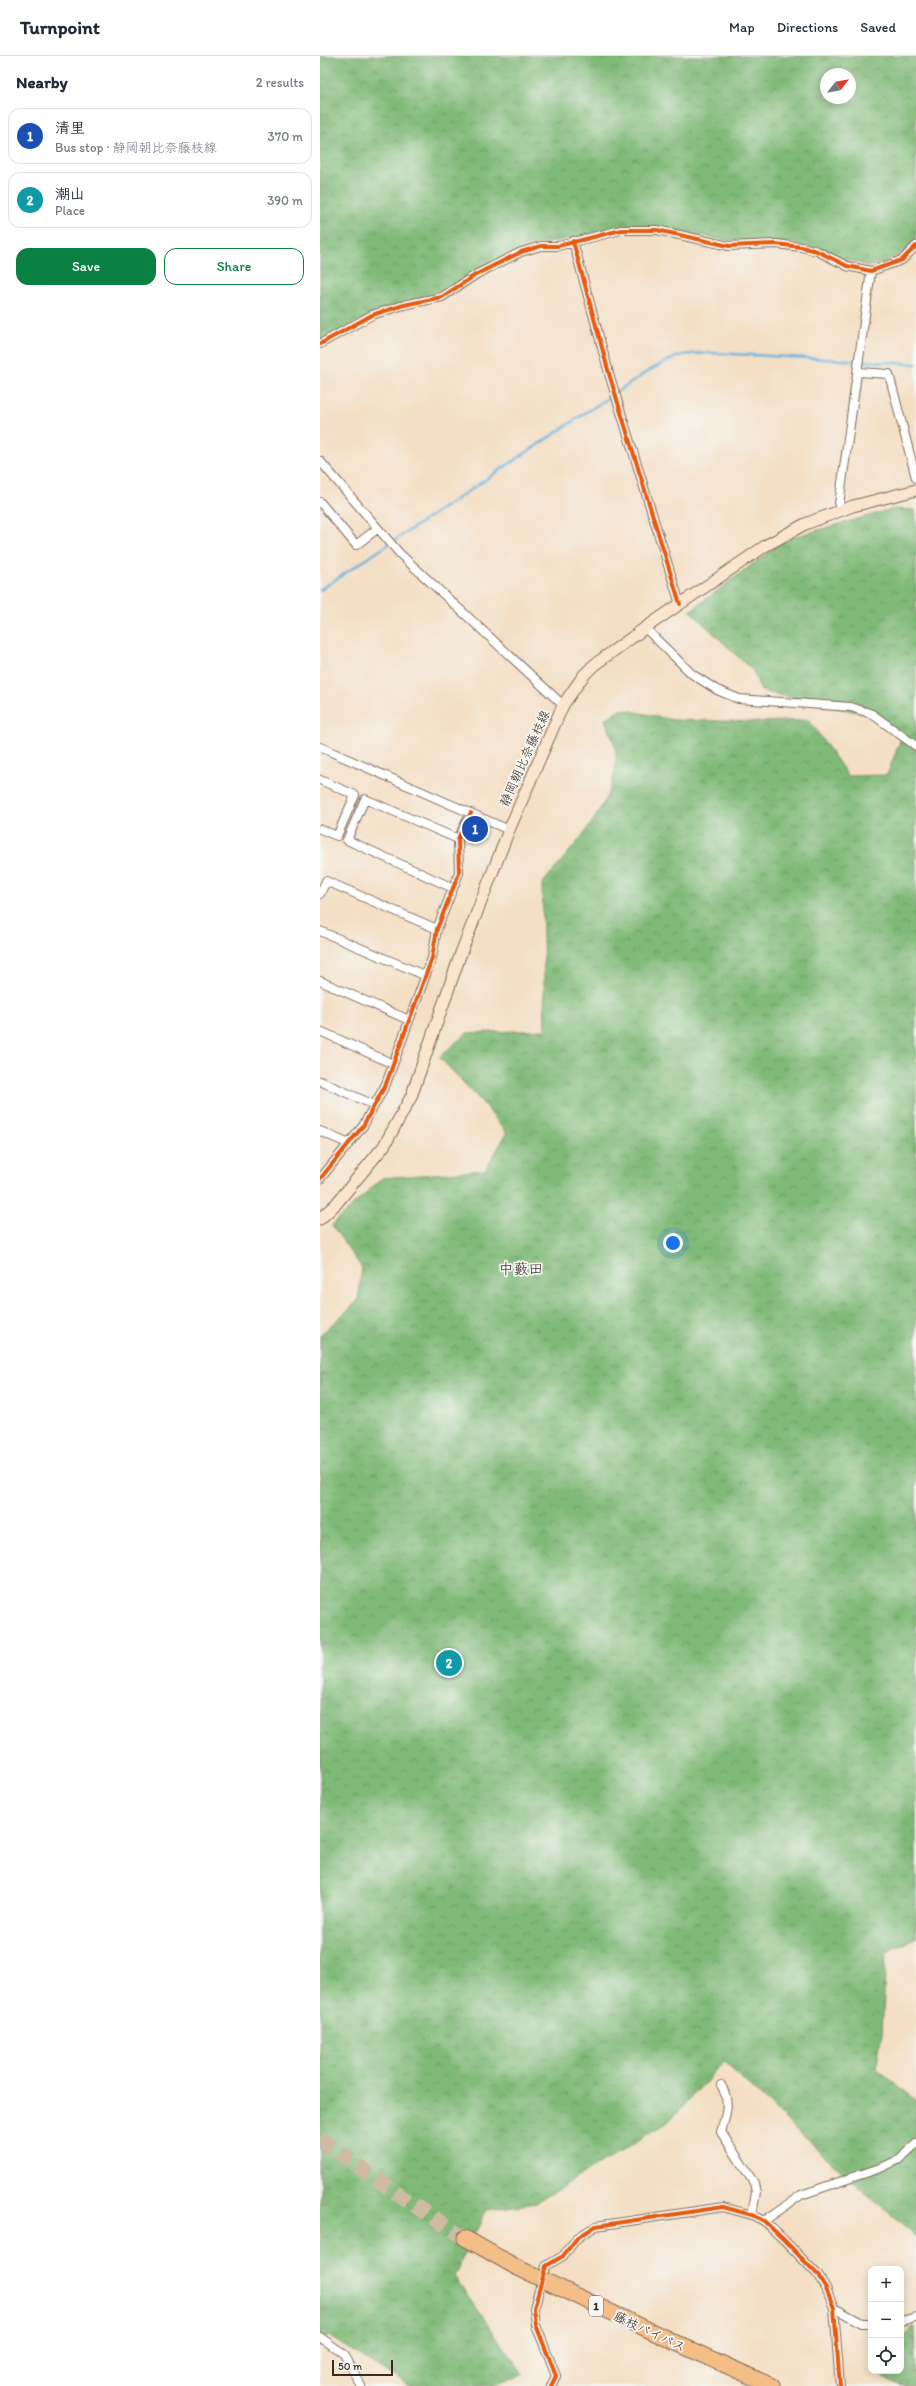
<!DOCTYPE html>
<html lang="en">
<head>
<meta charset="utf-8">
<style>
	body { margin:0; font-family:Itim,"Klee One",sans-serif; background:#f6f6f7; color:#1f2937 }
	.controls { position:absolute; right:12px; bottom:12px; display:grid; overflow:hidden; border-radius:8px; box-shadow:0 2px 10px #0003 }
	.controls button { width:36px; height:36px; display:grid; place-items:center; padding:0; border:0; border-bottom:1px solid #e0e1e3; background:#fff; color:#1f2937; font:20px sans-serif }
	.compass { position:absolute; left:500px; top:12px; width:36px; height:36px; border-radius:50%; background:#fff; box-shadow:0 2px 10px #0003; rotate:59deg }
	.scale { position:absolute; left:12px; bottom:10px; width:61px; box-sizing:border-box; padding-left:4px; border:2px solid #3b2a1e; border-top:0; font-size:11px; line-height:14px; white-space:nowrap; color:#3b2a1e; -webkit-text-stroke:3px #f6f6f2; paint-order:stroke }
	.you { position:absolute; left:353px; top:1187px; width:14px; height:14px; margin:-10px; border:3px solid #fff; border-radius:50%; background:#1a73e8; box-shadow:0 0 0 6px #1a73e833 }
	.badge { display:grid; place-items:center; width:26px; height:26px; border-radius:50%; background:#0b8043; color:#fff; font-size:13px; font-weight:700 }
	.pin { position:absolute; translate:-50% -50%; border:2px solid #fff; box-shadow:0 1px 4px #0006 }
	.list { margin:0; padding:0; list-style:none }
	h2 { display:flex; justify-content:space-between; align-items:center; height:52px; margin:0; padding:0 16px; font-size:17px }
	h2 small { font-size:13px; font-weight:400; color:#747a83 }
	.list li { display:grid; grid-template-columns:26px 1fr auto; gap:12px; align-items:center; box-sizing:border-box; height:56px; margin:0 8px 8px; padding:0 8px; border:1px solid #e0e1e3; border-radius:12px }
	.list b { display:block; font-size:15px; white-space:nowrap }
	.list p { margin:0; font-size:13px; white-space:nowrap; color:#747a83 }
	.list em { font-size:13px; font-style:normal; color:#747a83 }
	.actions { display:flex; gap:8px; padding:12px 16px }
	.actions a { flex:1; padding:9px 0; border:1px solid #0b8043; border-radius:12px; text-align:center; font-size:14px; color:#0b8043 }
	.actions .main { background:#0b8043; color:#fff }
	.icon { flex:none; width:22px; height:22px; fill:none; stroke:currentColor; stroke-width:2; stroke-linecap:round; stroke-linejoin:round }
	.map { position:relative; flex:none; width:596px; height:2330px; overflow:hidden }
	header { display:flex; align-items:center; gap:24px; box-sizing:border-box; height:56px; padding:0 20px; background:#fff; border-bottom:1px solid #e0e1e3 }
	header strong { font-size:19px }
	nav { display:flex; gap:22px; margin-inline-start:auto; font-size:14px }
	main { display:flex }
	aside { flex:1; background:#fff }
	.map>svg:first-child { display:block }
</style>
</head>
<body>
<header>
<strong>Turnpoint</strong>
<nav><a>Map</a><a>Directions</a><a>Saved</a></nav>
</header>
<main>
<aside>
<h2>Nearby<small>2 results</small></h2>
<ul class="list">
<li><span class="badge" style="background:#1a4fb4">1</span><div><b>清里</b><p>Bus stop · 静岡朝比奈藤枝線</p></div><em>370 m</em></li>
<li><span class="badge" style="background:#0f9aa8">2</span><div><b>潮山</b><p>Place</p></div><em>390 m</em></li>
</ul>
<div class="actions"><a class="main">Save</a><a>Share</a></div>
</aside>
<div class="map">
<svg width="596" height="2330" viewBox="0 0 596 2330">
	<defs>
		<pattern id="forest-crowns" width="20" height="18" patternUnits="userSpaceOnUse"><rect width="20" height="18" fill="#80ba78"/><path d="M2 6a3 3 0 1 1 6 0M12 15a3 3 0 1 1 6 0" fill="none" stroke="#6a9762"/></pattern>
	</defs>
	<rect width="100%" height="100%" fill="#f6f6f2"/>
	<filter id="ink" filterUnits="userSpaceOnUse"><feTurbulence type="fractalNoise" baseFrequency=".025" numOctaves="2"/><feDisplacementMap in="SourceGraphic" scale="8" xChannelSelector="R" yChannelSelector="G"/><feConvolveMatrix kernelMatrix="1 2 1 2 8 2 1 2 1" color-interpolation-filters="sRGB"/></filter>
	<filter id="wash" filterUnits="userSpaceOnUse"><feTurbulence type="fractalNoise" baseFrequency=".012" numOctaves="4" result="noise"/><feDisplacementMap in="SourceGraphic" scale="16" xChannelSelector="R" yChannelSelector="G"/><feGaussianBlur stdDeviation="0.9" result="paint"/><feColorMatrix in="noise" values="0 0 0 0 0 0 0 0 0 0 0 0 0 0 0 0 0 1.4 0 .05"/><feComposite in="paint" operator="in"/></filter>
	<g filter="url(#wash)">
		<rect width="100%" height="100%" fill="#f4dfc4"/>
		<!-- forest -->
		<path fill="url(#forest-crowns)" stroke="#5e724b" fill-rule="evenodd" d="M0,0H596V184L588,193L567,205L549,210L473,187L406,184L317,169L209,190L172,207L117,239L57,255L0,285ZM506,18H530V42H506Z
			M573,453L594,454L596,457V1881L566,1897L562,1978L556,2012L596,2044V2180L535,2128L404,2006L348,2066L216,2147L166,2154L134,2220L203,2318L171,2330H90L9,2280L0,2285V1279L38,1245L42,1212L12,1169L62,1122L165,1114L187,1077L162,1046L119,1001L147,977L225,974L222,828C251,793 301,743 296,695C295,685 288,673 285,663L302,653L353,664L444,666L489,664L528,720L567,719L582,680L555,660L441,635L433,615L370,555L466,483Z
			M594,2270L596,2330H582L563,2322V2315H581V2282Z"/>
		<g fill="none" stroke-linecap="round" stroke-linejoin="round">
			<!-- stream -->
			<path stroke="#62b1dd" stroke-width="2.5" d="M0,534L327,316C357,299 360,297 395,297L596,308"/>
		</g>
	</g>
	<g filter="url(#ink)">
		<g fill="none" stroke-linecap="round" stroke-linejoin="round">
			<!-- motorway-tunnel -->
			<path stroke="#cfbba3" stroke-width="15" stroke-dasharray="15 8" stroke-linecap="butt" d="M0,2083L86,2144L145,2182"/>
			<defs>
				<path id="minor" d="M253,185L290,321L360,548
					M0,288L52,259L84,249L122,241L157,218L201,196L221,190H238L301,174H337L409,190L456,188L481,191L497,195L527,210L551,215L582,204L596,190
					M538,316L569,318L596,422
					M0,405L80,498L243,649
					M0,446L36,489L57,473
					M518,456L551,215
					M325,572L372,618L397,634L419,643L531,651L552,658L596,690
					M0,691L189,774
					M0,724L35,739L17,780L0,773
					M133,832L27,784L45,743L138,783
					M0,838L6,825L117,873
					M0,875L104,919
					M0,925L89,964
					M0,975L73,1008
					M0,1025L54,1049
					M0,1075L29,1088
					M0,1123L43,1070L66,1028L112,902L117,873L139,817L138,783L151,757
					M401,2029C411,2046 406,2058 401,2076L434,2127L436,2136L432,2159
					M444,2165L481,2139L563,2111L578,2104L596,2088
					M514,2252L542,2267H551
					M581,2265L596,2261
					M0,2281L24,2298L41,2330
					M231,2330L236,2320L216,2269L214,2252L226,2210L243,2200L257,2182L276,2170L403,2151L432,2159L444,2165L464,2184L497,2218L506,2232L514,2252L520,2330"/>
				<path id="secondary" d="M0,1163L16,1148L64,1090L91,1041L141,897L189,774L243,649L264,619L274,609L325,572L445,490L485,468L533,450L596,434"/>
				<path id="motorway" d="M145,2182L196,2211
					M356,2287L452,2330"/>
			</defs>
			<!-- minor casing -->
			<use href="#minor" stroke="#7c6958" stroke-width="10"/>
			<!-- secondary casing -->
			<use href="#secondary" stroke="#7c6958" stroke-width="13"/>
			<!-- motorway casing -->
			<use href="#motorway" stroke="#7c6958" stroke-width="17"/>
			<!-- minor -->
			<use href="#minor" stroke="#fff" stroke-width="8"/>
			<!-- secondary -->
			<use href="#secondary" stroke="#fbe5cf" stroke-width="11"/>
			<!-- motorway -->
			<use href="#motorway" stroke="#f6be87" stroke-width="15"/>
			<defs>
				<path id="motorway-bridge" d="M196,2211L356,2287"/>
			</defs>
			<!-- motorway-bridge casing -->
			<use href="#motorway-bridge" stroke="#7c6958" stroke-width="17" stroke-linecap="butt"/>
			<!-- motorway-bridge -->
			<use href="#motorway-bridge" stroke="#f6be87" stroke-width="15"/>
			<defs>
				<path id="cycleway" d="M253,185L290,321L360,548
					M0,288L52,259L84,249L122,241L157,218L201,196L221,190H238L301,174H337L409,190L456,188L481,191L497,195L527,210L551,215L582,204L596,190
					M0,1123L43,1070L66,1028L112,902L117,873L139,817L138,783L151,757
					M231,2330L236,2320L216,2269L214,2252L226,2210L243,2200L257,2182L276,2170L403,2151L432,2159L444,2165L464,2184L497,2218L506,2232L514,2252L520,2330"/>
			</defs>
			<!-- cycleway casing -->
			<use href="#cycleway" stroke="#f6f6f2" stroke-width="6"/>
			<!-- cycleway -->
			<use href="#cycleway" stroke="#e8590c" stroke-width="4"/>
		</g>
	</g>
	<g text-anchor="middle" stroke-width="3.5" stroke-linejoin="round" paint-order="stroke">
		<!-- shield labels -->
		<rect fill="#f6f6f2" stroke="#73675e" stroke-width="1" x="269" y="2240" width="14" height="20" rx="3"/>
		<g font-size="12" font-weight="bold" fill="#3b2a1e">
			<text x="276" y="2254">1</text>
		</g>
		<!-- street labels -->
		<g font-size="13" fill="#3b2a1e" stroke="#f6f6f2">
			<text transform="translate(204 702) rotate(-66)" y="5">静岡朝比奈藤枝線</text>
			<text transform="translate(330 2275) rotate(25)" y="5">藤枝バイパス</text>
		</g>
		<!-- quarter labels -->
		<g font-size="15" fill="#3b2a1e" stroke="#f6f6f2">
			<text x="201" y="1218">中藪田</text>
		</g>
	</g>
</svg>
<div class="controls">
<button>+</button>
<button>−</button>
<button><svg class="icon" aria-label="locate" viewBox="0 0 24 24"><circle cx="12" cy="12" r="6"/><path d="M12 2v4M12 18v4M2 12h4M18 12h4"/></svg></button>
</div>
<svg class="compass" viewBox="-18 -18 36 36"><path d="M0-13l5 13h-10z" fill="#e53935"/><path d="M0 13l5-13h-10z" fill="#747a83"/></svg>
<div class="scale">50 m</div>
<div class="you"></div>
<div class="pin badge" style="left:155px;top:773px;background:#1a4fb4">1</div>
<div class="pin badge" style="left:129px;top:1607px;background:#0f9aa8">2</div>
</div>
</main>
</body>
</html>
